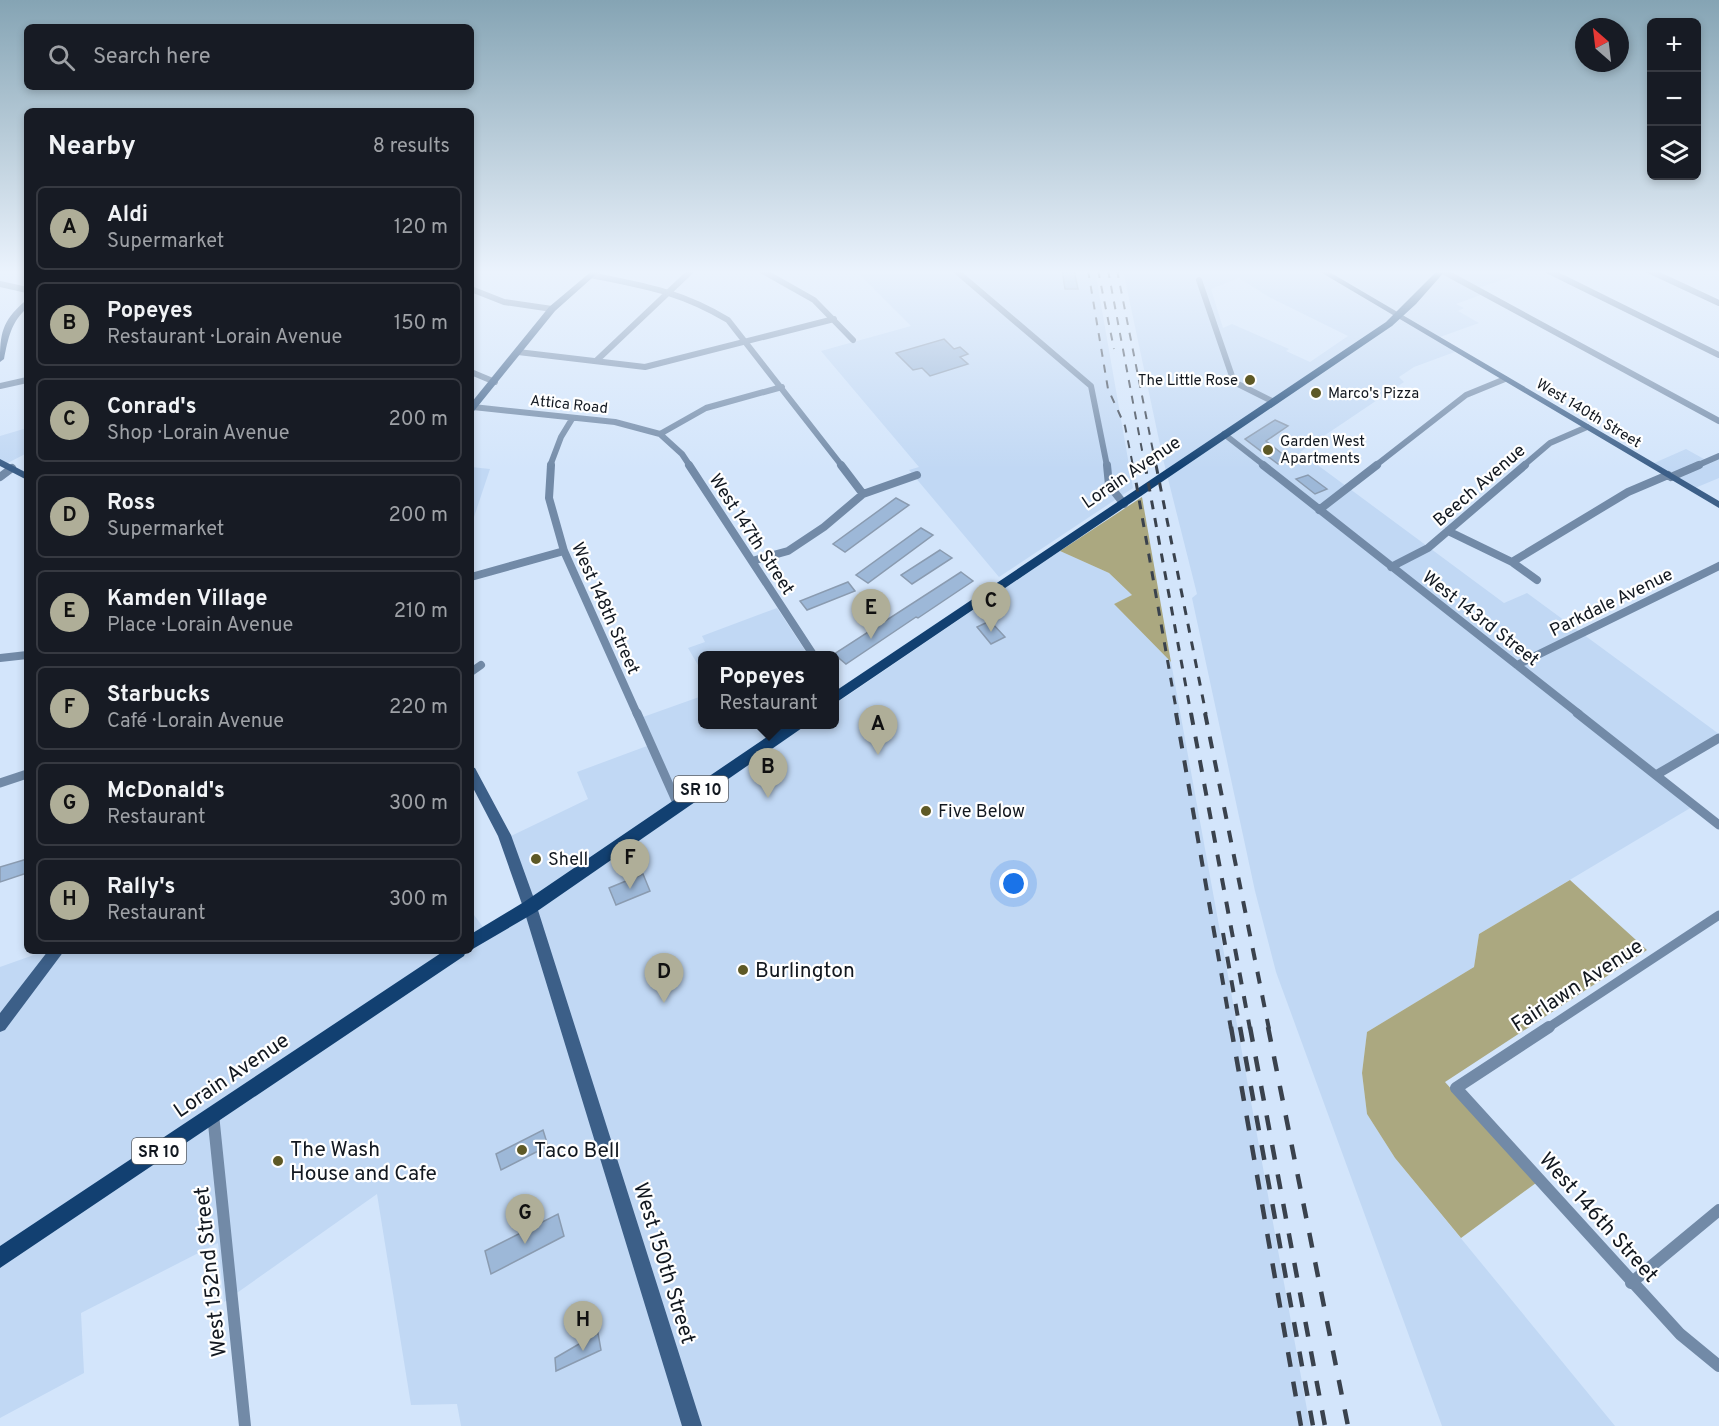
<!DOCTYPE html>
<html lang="en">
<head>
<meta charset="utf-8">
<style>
	body { margin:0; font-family:Overpass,sans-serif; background:#20242c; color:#f1f3f6 }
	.controls { position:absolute; right:18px; top:18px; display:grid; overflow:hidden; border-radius:9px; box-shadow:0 3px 9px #0003 }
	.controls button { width:54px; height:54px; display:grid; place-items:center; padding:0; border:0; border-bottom:2px solid #363941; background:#171b24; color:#f1f3f6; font:30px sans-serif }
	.compass { position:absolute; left:1575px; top:18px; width:54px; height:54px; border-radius:50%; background:#171b24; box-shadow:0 3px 9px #0003; rotate:332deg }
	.you { position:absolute; left:1014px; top:884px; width:21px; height:21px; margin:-15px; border:4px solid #fff; border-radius:50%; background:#1a73e8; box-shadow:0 0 0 9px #1a73e833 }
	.badge { display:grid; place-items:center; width:39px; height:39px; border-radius:50%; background:#afae98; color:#111; font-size:20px; font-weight:700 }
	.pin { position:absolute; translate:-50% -50px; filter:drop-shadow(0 2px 3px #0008) }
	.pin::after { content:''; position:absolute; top:32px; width:21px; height:18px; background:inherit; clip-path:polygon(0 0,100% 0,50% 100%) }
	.popup { position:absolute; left:698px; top:651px; width:141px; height:78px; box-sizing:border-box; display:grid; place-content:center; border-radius:9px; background:#171b24; filter:drop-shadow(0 2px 4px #0005); font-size:20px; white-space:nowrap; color:#9ea1a6 }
	.popup b { font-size:22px; color:#f1f3f6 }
	.popup::after { content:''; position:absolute; left:50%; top:100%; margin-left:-12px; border:12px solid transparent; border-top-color:#171b24 }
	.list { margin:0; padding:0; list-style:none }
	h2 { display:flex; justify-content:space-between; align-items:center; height:78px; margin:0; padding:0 24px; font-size:26px }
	h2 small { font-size:20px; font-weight:400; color:#9ea1a6 }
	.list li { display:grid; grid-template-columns:39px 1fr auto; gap:18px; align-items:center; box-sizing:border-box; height:84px; margin:0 12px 12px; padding:0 12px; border:2px solid #363941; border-radius:9px }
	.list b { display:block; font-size:22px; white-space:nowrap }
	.list p { margin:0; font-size:20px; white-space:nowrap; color:#9ea1a6 }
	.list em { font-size:20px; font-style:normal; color:#9ea1a6 }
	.icon { flex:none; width:33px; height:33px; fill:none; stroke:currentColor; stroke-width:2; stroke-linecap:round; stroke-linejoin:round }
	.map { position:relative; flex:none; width:1719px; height:1426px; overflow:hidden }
	.search { position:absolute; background:#171b24; box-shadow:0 3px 9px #0003; left:24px; top:24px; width:450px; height:66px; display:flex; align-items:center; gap:15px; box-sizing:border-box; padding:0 21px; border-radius:9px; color:#9ea1a6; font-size:22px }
	.panel { position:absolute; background:#171b24; box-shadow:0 3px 9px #0003; left:24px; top:108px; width:450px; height:846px; border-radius:9px }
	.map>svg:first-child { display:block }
</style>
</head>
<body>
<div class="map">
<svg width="1719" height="1426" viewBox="0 0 1719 1426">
	<rect width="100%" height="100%" fill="#d3e5fb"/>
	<!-- built -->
	<path fill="#c1d8f4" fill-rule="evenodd" d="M855,270H1095L1133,488L999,577L909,470L919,467L821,351L911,326Z
		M1123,270H1502L1514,276L1478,288L1486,293L1456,304L1464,308L1458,311L1479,323L1440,337L1460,350L1414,367L1399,377L1404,382L1300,452L1504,603L1527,593L1719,734L1655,771L1697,804L1479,934L1474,967L1367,1032L1362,1073L1367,1114L1395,1158L1615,1426H1442L1276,972L1255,891L1192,598L1197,594L1163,459ZM1239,278L1269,297L1348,336L1310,362L1286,351L1289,349L1232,324L1223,328L1211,289Z
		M27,428V453L2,466L0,465V436Z
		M1686,449L1704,459H1719V478L1695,488L1652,464Z
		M471,467L490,469L471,526Z
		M1060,551L1109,573L1133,596L1114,604L1171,662L1310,1426H461L457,1404L411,1405L377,1194L224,1302L218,1243L81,1313L84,1373L0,1418V967L45,951H471V911L486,931L532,899L511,836L588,799L577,772L655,743L643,717L702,696V724H834V696L838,702Z
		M777,608L808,655L702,656V672L688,648L705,642L702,636Z"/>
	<!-- forest -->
	<path fill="#aba880" d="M1142,497L1171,662L1114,604L1132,595L1109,573L1060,551Z
		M1570,880L1647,950L1445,1082L1536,1183L1461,1238L1395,1158L1367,1114L1362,1073L1367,1032L1474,967L1479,934Z"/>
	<!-- building -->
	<path fill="#9db8d8" stroke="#8a9bb0" stroke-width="1.5" d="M1062,270H1074L1078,289H1065Z
		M944,339L954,349L960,347L968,354L960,357L968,364L930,376L922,368L913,370L896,353Z
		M1275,420L1288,426L1266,441L1290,460L1278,464L1245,439Z
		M1308,475L1327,489L1315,494L1296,479Z
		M896,498L909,505L845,552L833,544Z
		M921,528L933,535L868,583L856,575Z
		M940,550L952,558L912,584L901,575Z
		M961,572L973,581L918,618L916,617L846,664L834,654Z
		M848,582L855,591L807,610L800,601Z
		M990,621L1005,637L991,644L977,627Z
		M27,859V873L0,882V867Z
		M643,874L650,891L616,905L609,888Z
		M543,1130L548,1146L501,1170L496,1154Z
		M558,1214L564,1236L491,1274L485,1251Z
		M598,1333L601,1350L556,1371L555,1358Z"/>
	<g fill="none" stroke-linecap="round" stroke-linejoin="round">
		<!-- street-far3 -->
		<path stroke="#728aa7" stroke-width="6" d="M761,270L814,300L853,340
			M955,270L1091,386L1107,466
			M1441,270L1719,421
			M1547,270L1719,355
			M1648,270L1719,303
			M591,275C644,286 680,291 728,320L842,466
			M1199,280L1234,382L1272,401
			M0,284L27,290
			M471,289L504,302L552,309
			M518,352L645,367L834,319
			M596,361L692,270
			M471,372L495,382
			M0,386L27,380
			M473,407L615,422L660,434L682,454L690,466
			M660,434L706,408L782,387
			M1224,434L1265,466
			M550,466L561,437L572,419
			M1375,466L1466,395L1505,379
			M1523,466L1550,443L1587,427
			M1696,466L1719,456"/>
		<!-- street-far2 -->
		<path stroke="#728aa7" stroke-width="8" d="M551,465L549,498L564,551L637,714
			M689,465L814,656
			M841,465L863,494
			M1107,465L1109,485L1124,504
			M1263,465L1579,714
			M0,477L12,468
			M1671,477L1699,465
			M1319,510L1377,465
			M1448,531L1512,562L1537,580
			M752,561L788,551L824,527L863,494L917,475
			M1512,562L1628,492L1668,475
			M1391,567L1428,548L1525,465
			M471,577L564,551
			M0,658L27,655
			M1517,665L1719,566
			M471,672L481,665"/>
		<!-- street-far1 -->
		<path stroke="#728aa7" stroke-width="9" d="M637,713L678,805
			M1577,713L1719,825
			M1656,775L1719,738
			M0,783L27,774
			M1546,1029L1719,915"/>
		<!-- street -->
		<path stroke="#728aa7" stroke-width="12" d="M1549,1027L1456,1088L1680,1334L1719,1366
			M213,1114L245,1426
			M1631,1283L1719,1210"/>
		<!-- secondary -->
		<path fill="#3c5f88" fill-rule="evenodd" d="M593,270H601L555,311L474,411L471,412V403L549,307Z
			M1317,270H1326L1719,501V508Z
			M24,302H27V308C11,322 8,339 4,359L0,362C0,334 2,321 24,302Z
			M0,459L27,473V480L0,466Z
			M471,767L475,768L511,835L537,907L702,1426H682L523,907L498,836L471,784Z
			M48,951H64L5,1030L0,1032V1013Z"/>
		<!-- primary -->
		<path fill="#124071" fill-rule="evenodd" d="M1438,270H1446L1416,304L1392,326L834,704V692L1386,322Z
			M786,724H804L802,728L536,912L471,950V934L524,902Z
			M444,951H466L464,956L0,1268V1246Z"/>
		<!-- rail-far3 -->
		<path stroke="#3a424d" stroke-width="2" stroke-dasharray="8 8" stroke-linecap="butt" d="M1088,270L1108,389L1125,426L1133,466
			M1098,270L1114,349
			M1108,270L1145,466
			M1117,270L1156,466"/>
		<!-- rail-far2 -->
		<path stroke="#3a424d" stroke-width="3" stroke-dasharray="9 9" stroke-linecap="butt" d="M1133,465L1177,714
			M1145,465L1191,714
			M1156,465L1206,714"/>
		<!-- rail-far1 -->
		<path stroke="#3a424d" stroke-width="4" stroke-dasharray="12 12" stroke-linecap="butt" d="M1176,713L1231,1029
			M1191,713L1250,1029
			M1205,713L1269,1029
			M1223,933L1240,1029"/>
		<!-- rail -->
		<path stroke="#3a424d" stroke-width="4.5" stroke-dasharray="15 15" stroke-linecap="butt" d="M1231,1027L1301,1426
			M1240,1027L1313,1426
			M1250,1027L1325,1426
			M1268,1027L1348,1426"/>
	</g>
	<!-- sky -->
	<linearGradient id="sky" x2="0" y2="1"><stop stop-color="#85a4b4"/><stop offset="0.58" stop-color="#ebf3fd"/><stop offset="1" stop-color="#ebf3fd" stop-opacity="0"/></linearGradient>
	<rect width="1719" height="469" fill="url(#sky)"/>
	<!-- markers -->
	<g fill="#5e5926" stroke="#fff" stroke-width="2">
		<circle cx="1250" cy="380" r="6"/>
		<circle cx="1316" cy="393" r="6"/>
		<circle cx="1268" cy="450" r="6"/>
		<circle cx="926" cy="811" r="6"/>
		<circle cx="536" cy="859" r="6"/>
		<circle cx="743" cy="970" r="6"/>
		<circle cx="522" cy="1150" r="6"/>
		<circle cx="278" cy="1161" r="6"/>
	</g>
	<g text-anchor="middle" stroke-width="4.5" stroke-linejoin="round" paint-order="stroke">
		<!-- far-poi labels -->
		<g font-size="15" fill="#121820" stroke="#fff" text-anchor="start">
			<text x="1238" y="385" text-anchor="end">The Little Rose</text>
			<text x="1328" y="398">Marco's Pizza</text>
			<text x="1280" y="446">Garden West<tspan x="1280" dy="17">Apartments</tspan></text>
		</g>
		<!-- far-street labels -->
		<g font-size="15" fill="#121820" stroke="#fff">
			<text transform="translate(569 404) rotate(6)" y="5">Attica Road</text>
			<text transform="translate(1589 413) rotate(31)" y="5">West 140th Street</text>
		</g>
		<!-- shield labels -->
		<g fill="#fff" stroke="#595d63" stroke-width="1.5">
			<rect x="674" y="776" width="54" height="26" rx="4.5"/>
			<rect x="132" y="1138" width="54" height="26" rx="4.5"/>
		</g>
		<g font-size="16" font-weight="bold" fill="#121820">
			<text x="701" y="795">SR 10</text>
			<text x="159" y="1157">SR 10</text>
		</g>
		<!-- street labels -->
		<g font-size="18" fill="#121820" stroke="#fff">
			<text transform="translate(1131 472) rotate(-34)" y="6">Lorain Avenue</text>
			<text transform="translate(1479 485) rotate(-41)" y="6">Beech Avenue</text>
			<text transform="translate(752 534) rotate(57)" y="6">West 147th Street</text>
			<text transform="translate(1611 602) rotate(-26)" y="6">Parkdale Avenue</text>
			<text transform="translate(606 608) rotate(66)" y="6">West 148th Street</text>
			<text transform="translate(1481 618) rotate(38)" y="6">West 143rd Street</text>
		</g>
		<!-- poi labels -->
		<g font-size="18" fill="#121820" stroke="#fff" text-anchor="start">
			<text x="938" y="817">Five Below</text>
			<text x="548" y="865">Shell</text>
		</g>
		<!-- near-poi labels -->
		<g font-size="21" fill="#121820" stroke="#fff" text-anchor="start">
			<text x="755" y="977">Burlington</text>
			<text x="290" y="1156">The Wash<tspan x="290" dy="24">House and Cafe</tspan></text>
			<text x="534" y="1157">Taco Bell</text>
		</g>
		<!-- near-street labels -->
		<g font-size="21" fill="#121820" stroke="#fff">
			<text transform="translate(1577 985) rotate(-33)" y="7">Fairlawn Avenue</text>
			<text transform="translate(231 1075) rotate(-34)" y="7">Lorain Avenue</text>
			<text transform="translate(1599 1217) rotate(48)" y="7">West 146th Street</text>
			<text transform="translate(665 1263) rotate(73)" y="7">West 150th Street</text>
			<text transform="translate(210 1272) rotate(-96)" y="7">West 152nd Street</text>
		</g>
	</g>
</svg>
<div class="controls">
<button>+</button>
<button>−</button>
<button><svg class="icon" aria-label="layers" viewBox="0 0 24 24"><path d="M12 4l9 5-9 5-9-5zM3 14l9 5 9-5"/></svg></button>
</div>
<svg class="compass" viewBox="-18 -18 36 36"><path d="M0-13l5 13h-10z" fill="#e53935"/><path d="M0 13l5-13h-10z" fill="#9ea1a6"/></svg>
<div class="you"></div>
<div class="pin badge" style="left:878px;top:755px">A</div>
<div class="pin badge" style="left:768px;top:798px">B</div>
<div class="popup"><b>Popeyes</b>Restaurant</div>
<div class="pin badge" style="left:991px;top:632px">C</div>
<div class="pin badge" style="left:664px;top:1003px">D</div>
<div class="pin badge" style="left:871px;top:639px">E</div>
<div class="pin badge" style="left:630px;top:889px">F</div>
<div class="pin badge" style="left:525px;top:1244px">G</div>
<div class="pin badge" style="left:583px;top:1351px">H</div>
<div class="search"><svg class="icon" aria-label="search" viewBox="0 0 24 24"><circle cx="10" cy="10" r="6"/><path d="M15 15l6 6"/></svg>Search here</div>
<section class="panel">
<h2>Nearby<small>8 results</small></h2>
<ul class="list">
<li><span class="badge">A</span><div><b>Aldi</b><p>Supermarket</p></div><em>120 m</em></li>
<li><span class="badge">B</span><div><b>Popeyes</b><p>Restaurant · Lorain Avenue</p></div><em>150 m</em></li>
<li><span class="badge">C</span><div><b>Conrad's</b><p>Shop · Lorain Avenue</p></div><em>200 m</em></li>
<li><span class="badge">D</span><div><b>Ross</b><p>Supermarket</p></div><em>200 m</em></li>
<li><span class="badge">E</span><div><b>Kamden Village</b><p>Place · Lorain Avenue</p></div><em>210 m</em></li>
<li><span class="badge">F</span><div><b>Starbucks</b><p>Café · Lorain Avenue</p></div><em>220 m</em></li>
<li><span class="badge">G</span><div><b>McDonald's</b><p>Restaurant</p></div><em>300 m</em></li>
<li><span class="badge">H</span><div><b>Rally's</b><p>Restaurant</p></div><em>300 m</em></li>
</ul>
</section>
</div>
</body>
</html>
